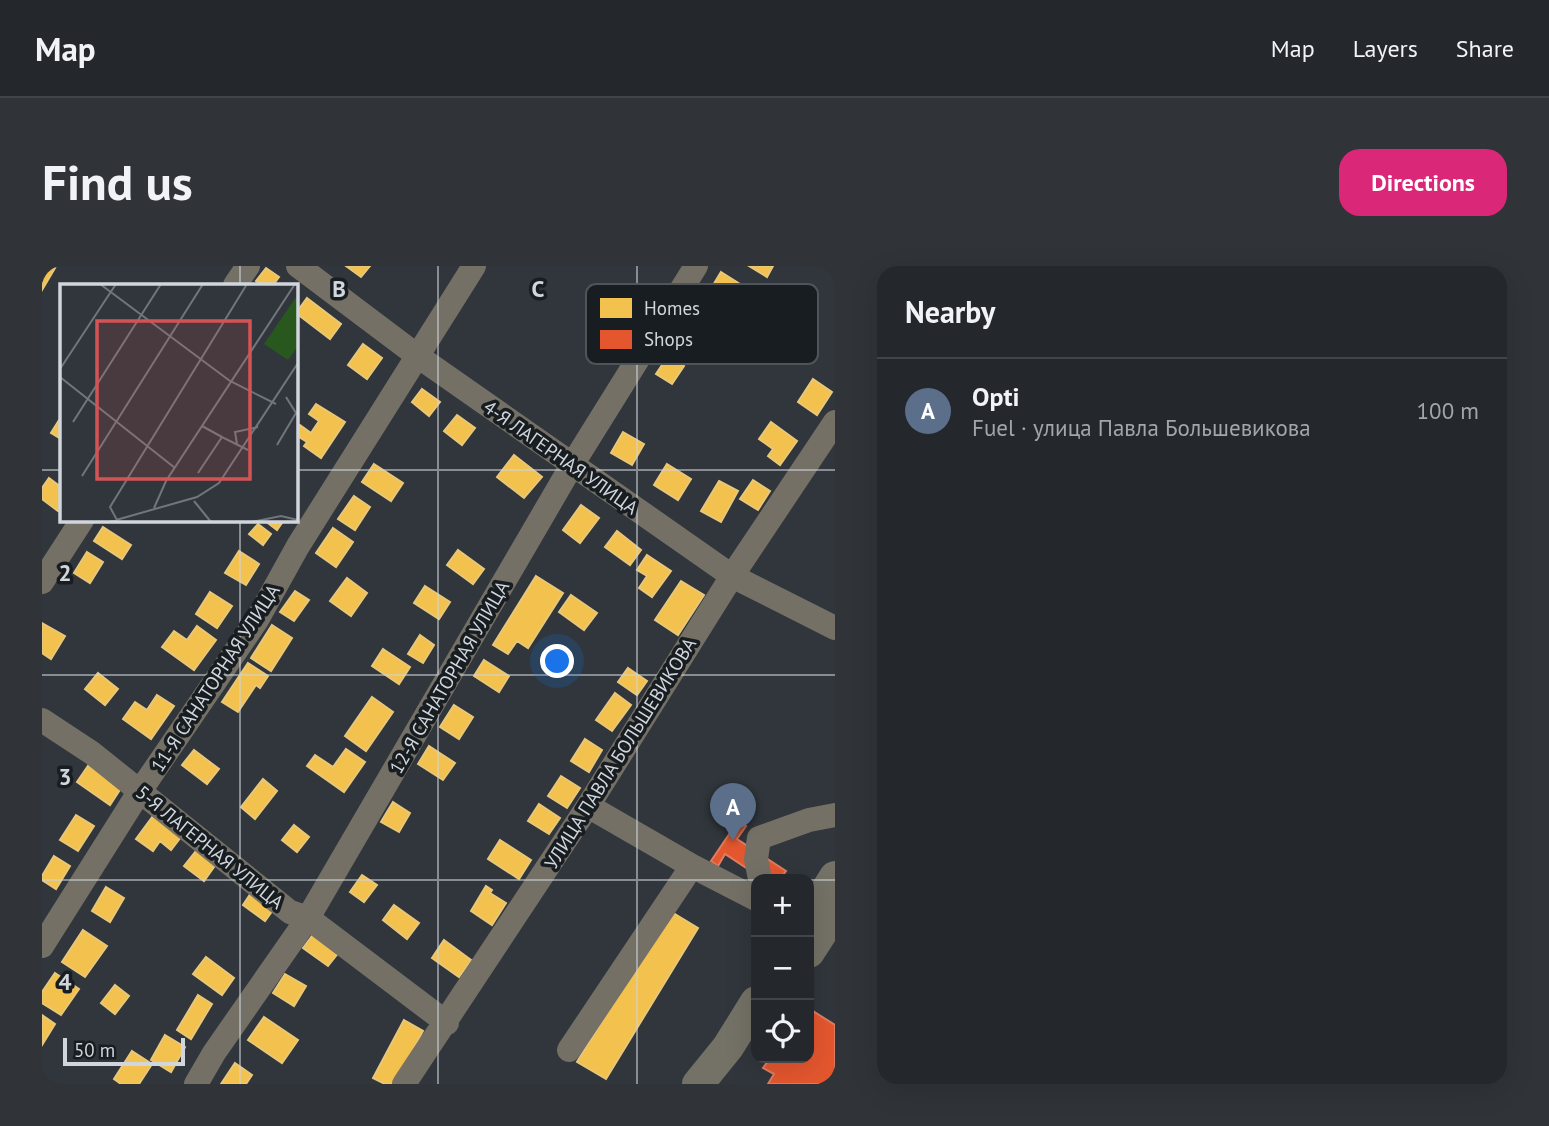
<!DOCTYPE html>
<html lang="en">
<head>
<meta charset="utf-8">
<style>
	body { margin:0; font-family:"PT Sans",sans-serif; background:#303438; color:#f1f3f6 }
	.controls { position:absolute; right:21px; bottom:21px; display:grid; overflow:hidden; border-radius:14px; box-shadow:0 7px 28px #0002 }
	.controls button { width:63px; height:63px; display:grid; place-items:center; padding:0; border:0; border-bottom:2px solid #414448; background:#24282c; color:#f1f3f6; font:35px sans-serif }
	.scale { position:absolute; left:21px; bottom:18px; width:122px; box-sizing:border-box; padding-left:7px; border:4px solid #d0d6dc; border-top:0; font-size:19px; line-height:24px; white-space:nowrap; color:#d0d6dc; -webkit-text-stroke:5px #181d21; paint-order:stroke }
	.you { position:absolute; left:516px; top:396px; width:24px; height:24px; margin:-18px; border:5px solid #fff; border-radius:50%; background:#1a73e8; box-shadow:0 0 0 10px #1a73e833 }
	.badge { display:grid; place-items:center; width:46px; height:46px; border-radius:50%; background:#db2777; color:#fff; font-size:23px; font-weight:700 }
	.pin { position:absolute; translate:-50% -58px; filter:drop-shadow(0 2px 4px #0008) }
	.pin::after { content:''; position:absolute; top:37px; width:24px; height:21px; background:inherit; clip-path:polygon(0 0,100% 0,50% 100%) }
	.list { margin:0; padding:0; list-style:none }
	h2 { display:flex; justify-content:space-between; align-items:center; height:91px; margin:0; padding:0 28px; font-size:30px }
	h2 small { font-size:23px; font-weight:400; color:#a3a6a9 }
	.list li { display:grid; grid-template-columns:46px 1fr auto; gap:21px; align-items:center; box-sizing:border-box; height:105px; padding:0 28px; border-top:2px solid #414448 }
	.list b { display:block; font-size:26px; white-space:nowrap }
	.list p { margin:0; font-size:23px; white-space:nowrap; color:#a3a6a9 }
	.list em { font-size:23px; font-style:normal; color:#a3a6a9 }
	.icon { flex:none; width:38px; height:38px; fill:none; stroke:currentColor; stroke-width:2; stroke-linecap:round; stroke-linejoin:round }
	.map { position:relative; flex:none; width:793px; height:818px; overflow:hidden; border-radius:21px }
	header { display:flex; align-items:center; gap:42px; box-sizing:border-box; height:98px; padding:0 35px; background:#24282c; border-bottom:2px solid #414448 }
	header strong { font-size:33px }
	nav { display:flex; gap:38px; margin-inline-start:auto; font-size:24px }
	.intro { display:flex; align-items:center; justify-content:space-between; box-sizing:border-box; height:168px; padding:0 42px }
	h1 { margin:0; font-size:49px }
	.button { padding:18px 32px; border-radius:21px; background:#db2777; color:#fff; font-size:24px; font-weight:700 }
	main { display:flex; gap:42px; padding:0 42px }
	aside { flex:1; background:#24282c; border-radius:21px; box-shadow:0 7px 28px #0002 }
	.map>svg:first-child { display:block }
</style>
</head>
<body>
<header>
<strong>Map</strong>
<nav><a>Map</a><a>Layers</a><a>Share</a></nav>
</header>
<div class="intro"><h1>Find us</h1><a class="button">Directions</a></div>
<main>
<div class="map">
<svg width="793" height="818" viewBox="0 0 793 818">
	<rect width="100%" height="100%" fill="#30363b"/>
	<!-- homes -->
	<path fill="#f2c14e" stroke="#e8c779" stroke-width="2" d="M0,0L13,2L0,24Z
		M304,0H328L319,11Z
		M707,0H731L725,11Z
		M224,2L237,11L231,19H220L214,15Z
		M679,6L698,18L686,38L667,26Z
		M265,32L299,58L288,73L254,47Z
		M321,78L340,92L325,113L306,99Z
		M626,90L642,100L630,118L614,108Z
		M771,113L790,126L775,149L756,136Z
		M380,123L398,136L387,150L370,136Z
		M274,138L303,156L279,192L262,180L265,176L254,169L258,159L269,167L277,155L267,148Z
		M415,149L433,162L420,179L402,165Z
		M19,151V173L9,167Z
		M729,156L755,175L738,199L726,190L731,183L717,173Z
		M581,166L602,178L590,199L569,187Z
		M472,189L500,211L482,232L455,211Z
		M332,198L361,217L349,235L320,216Z
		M625,198L649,213L636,234L612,219Z
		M7,212L19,221V240L16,245L0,233V222Z
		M711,214L728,225L716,244L698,233Z
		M677,215L696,225L679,256L659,245Z
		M312,230L328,241L313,264L296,253Z
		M539,239L557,252L538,277L521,264Z
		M222,254H242L235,264Z
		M216,258L229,268L221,279L207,268Z
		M61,261L89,279L80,293L52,275Z
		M291,262L311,276L294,301L274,287Z
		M575,265L599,284L588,299L563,281Z
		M416,284L442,303L431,318L405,299Z
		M197,285L217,298L204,319L183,307Z
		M45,286L61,296L48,317L32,307Z
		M605,289L629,305L610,331L597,322L605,310L595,304Z
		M494,310L521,327L486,382L475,375L466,388L451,379Z
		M305,312L325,327L309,350L288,335Z
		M639,315L662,329L636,369L613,354Z
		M383,320L408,336L397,353L372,337Z
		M253,325L267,334L252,355L238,346Z
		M168,326L190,340L175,362L154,348Z
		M529,329L555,347L542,364L517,346Z
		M0,357L23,370L9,393L0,387Z
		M230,359L250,372L229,405L209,392Z
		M155,360L174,374L152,404L120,381L132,365L145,374Z
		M378,369L392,379L381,397L366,388Z
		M341,383L368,401L357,418L330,400Z
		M442,394L467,410L457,426L432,410Z
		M206,397L226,410L218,422L214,419L196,446L180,436Z
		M586,402L605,415L595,429L576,416Z
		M56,407L76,423L63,439L43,423Z
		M573,427L589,439L570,465L554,454Z
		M115,429L132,440L109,473L81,453L93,436L105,444Z
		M330,431L351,446L324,485L303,470Z
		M412,439L431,451L417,473L398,461Z
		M543,473L560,484L547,506L529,495Z
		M387,480L413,497L401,514L376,498Z
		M304,483L323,496L302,526L265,500L273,489L291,501Z
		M152,484L177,503L165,518L140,499Z
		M50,494L83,516L68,539L35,516Z
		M519,510L538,522L525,542L506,530Z
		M221,513L235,525L213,553L199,541Z
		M351,536L368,547L357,566L339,556Z
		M497,538L518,552L507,568L486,555Z
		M114,546L142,567L129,584L118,575L111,585L94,573Z
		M34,549L52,560L36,585L18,574Z
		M252,559L267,571L255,586L240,574Z
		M458,574L489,594L477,613L446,593Z
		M158,580L177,594L162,615L142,600Z
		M12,590L28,600L14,623L0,614V610Z
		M320,609L335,619L322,636L308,626Z
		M444,620L450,624L448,627L464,637L450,659L429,645Z
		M64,621L82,632L68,656L50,645Z
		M213,621L236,637L223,655L201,639Z
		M352,639L377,657L365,673L341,654Z
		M628,645L656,662L564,813L535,796Z
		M276,662L301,681L286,700L261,682Z
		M41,664L65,680L43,711L20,696Z
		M402,674L429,694L417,711L390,692Z
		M164,691L192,712L180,729L151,708Z
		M13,707L37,723L19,749L0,737V726Z
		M243,708L264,720L252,740L231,727Z
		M73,719L87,730L73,748L59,737Z
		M156,729L170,738L149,773L135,764Z
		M0,749L13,758L0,779Z
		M222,751L256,774L240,797L206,774Z
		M362,754L381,765L353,818H343L331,812Z
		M123,769L143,781L129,806L109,794Z
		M90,785L110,798L97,818H79L72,813Z
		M193,797L210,809L204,818H179Z"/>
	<!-- shops -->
	<path fill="#e4572e" stroke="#de7d62" stroke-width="2" d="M696,555L704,560L695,573L744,605L738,613H721L683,588L676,600L669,595Z
		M771,745L793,759V818H726L732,808L721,802L728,792H767V751Z"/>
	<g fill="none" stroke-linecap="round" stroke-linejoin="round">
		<!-- minor -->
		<path stroke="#747066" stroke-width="24" d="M256,0L377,91L690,310L793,362
			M193,19L206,0
			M0,316L40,254
			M0,454L50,487L248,646L266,652L405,757
			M546,540L650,600
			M718,613L714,593L717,572L767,554L793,549
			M0,680L94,531L215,354L256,280L432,0
			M527,784L650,600L714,633
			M154,818L172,787L266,652L530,199L654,0
			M362,818L546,540L690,310L793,156"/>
		<!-- major -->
		<path stroke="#747166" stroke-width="32" d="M767,653L793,611
			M767,686L793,645
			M656,818L686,781L714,736"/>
	</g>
	<!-- grid -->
	<path fill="none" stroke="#d0d6dc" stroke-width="2" stroke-opacity="0.55" d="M198,0V19M396,0V818M595,0V818M0,204H19M254,204H793M198,254V818M0,409H793M0,614H714M767,614H793"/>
	<g text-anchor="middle" stroke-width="7" stroke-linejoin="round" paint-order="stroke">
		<!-- street labels -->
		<g font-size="19" fill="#d0d6dc" stroke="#181d21">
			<text transform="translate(519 191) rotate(35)" y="7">4-Я ЛАГЕРНАЯ УЛИЦА</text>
			<text transform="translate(407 411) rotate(-60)" y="7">12-Я САНАТОРНАЯ УЛИЦА</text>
			<text transform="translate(173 412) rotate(-57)" y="7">11-Я САНАТОРНАЯ УЛИЦА</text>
			<text transform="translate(578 487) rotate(-58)" y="7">УЛИЦА ПАВЛА БОЛЬШЕВИКОВА</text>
			<text transform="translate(168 581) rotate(39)" y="7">5-Я ЛАГЕРНАЯ УЛИЦА</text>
		</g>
	</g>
	<!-- overview -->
	<g transform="translate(18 18)">
		<rect width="238" height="238" fill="#30363b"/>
		<path d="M238,10V62L228,76L204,60Z" fill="#28581e"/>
		<path fill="none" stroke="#70767b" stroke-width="2" d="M40,0L170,97L216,120M0,85L56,0M0,93L115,184M13,138L101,0M142,142L162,153M177,160L175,148L198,143M217,161L236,129L226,113M138,189L162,153L188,166M22,192L143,0M134,217L151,238M94,224L106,197L235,0M49,238L137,213L159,199L238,79M58,238L50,223L187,0M191,238L221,232L238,236"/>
		<path fill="#d45455" fill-opacity="0.15" stroke="#d45455" stroke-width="3.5" d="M37,37H190V195H37Z"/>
		<rect width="238" height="238" fill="none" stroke="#d0d6dc" stroke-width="3.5"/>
	</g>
	<!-- legend -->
	<rect x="544" y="18" width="232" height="80" rx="10" fill="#181d21" stroke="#4f5459" stroke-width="2"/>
	<rect x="558" y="32" width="32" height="20" fill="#f2c14e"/>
	<rect x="558" y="64" width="32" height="19" fill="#e4572e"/>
	<g font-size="19" fill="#d0d6dc">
		<text x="602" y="49">Homes</text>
		<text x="602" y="80">Shops</text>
	</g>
	<g font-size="23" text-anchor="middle" font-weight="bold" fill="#d0d6dc" stroke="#181d21" stroke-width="7" stroke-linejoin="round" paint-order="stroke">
		<text x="297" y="31">B</text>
		<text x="496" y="31">C</text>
		<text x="23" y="315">2</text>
		<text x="23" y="519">3</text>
		<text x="23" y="724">4</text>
	</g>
</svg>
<div class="controls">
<button>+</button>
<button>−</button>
<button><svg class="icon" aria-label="locate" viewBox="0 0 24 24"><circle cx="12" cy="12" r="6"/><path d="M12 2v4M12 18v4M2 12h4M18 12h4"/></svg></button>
</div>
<div class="scale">50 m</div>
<div class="you"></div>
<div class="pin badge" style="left:691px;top:575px;background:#5c6f8a">A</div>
</div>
<aside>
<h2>Nearby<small></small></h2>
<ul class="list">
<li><span class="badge" style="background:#5c6f8a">A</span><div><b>Opti</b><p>Fuel · улица Павла Большевикова</p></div><em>100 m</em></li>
</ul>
</aside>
</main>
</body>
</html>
